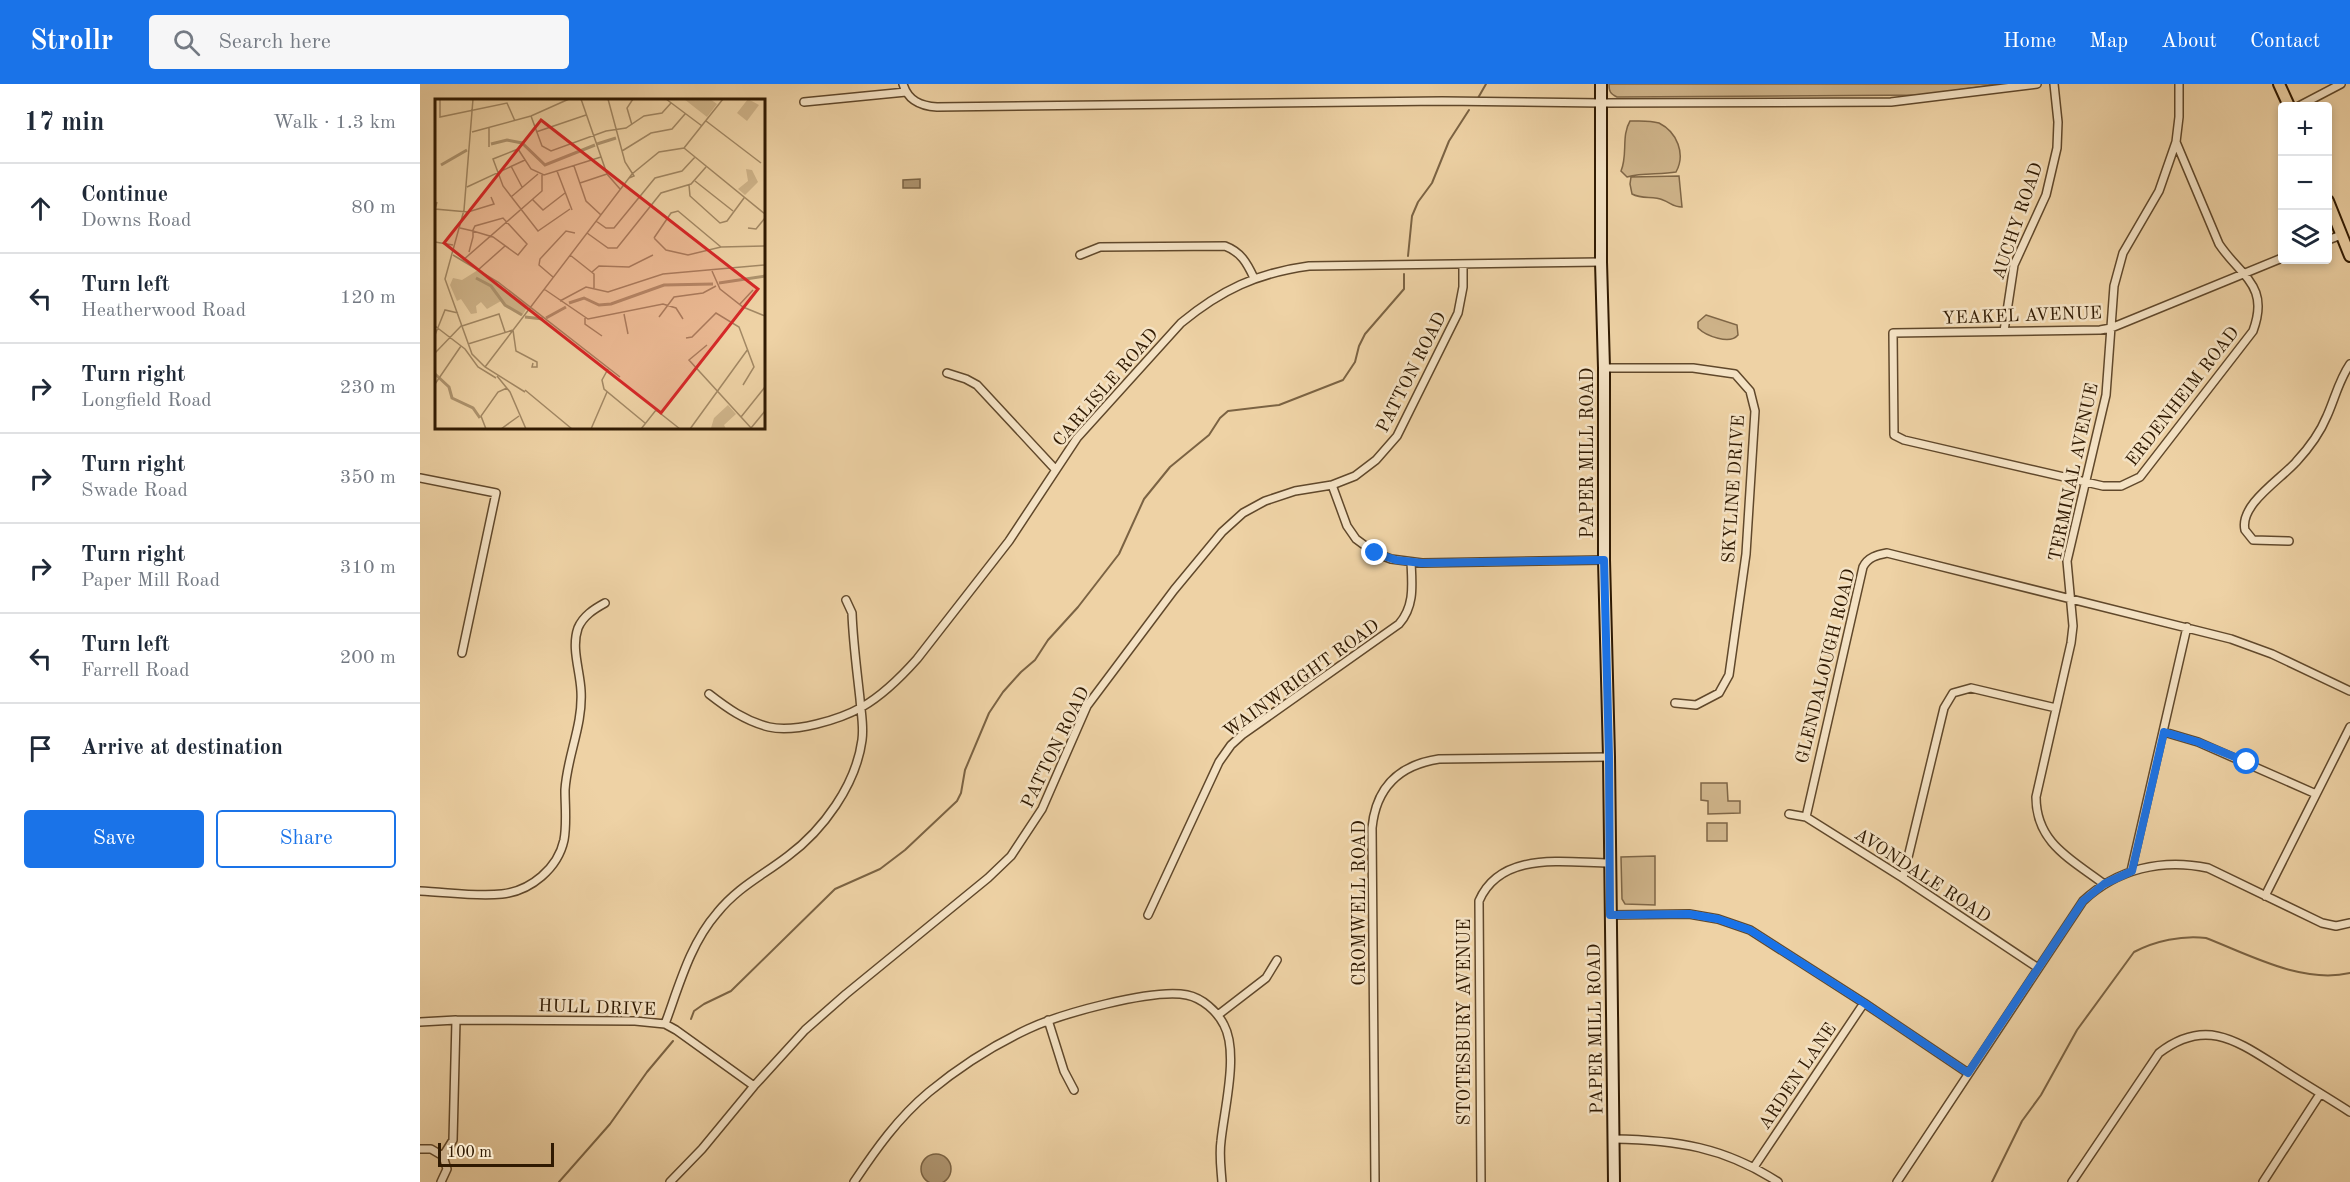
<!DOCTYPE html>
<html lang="en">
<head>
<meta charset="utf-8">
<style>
	body { margin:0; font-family:"Old Standard TT",serif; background:#f6f6f7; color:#1f2937 }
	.controls { position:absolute; right:18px; top:18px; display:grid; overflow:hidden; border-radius:6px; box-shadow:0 3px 9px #0003 }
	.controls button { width:54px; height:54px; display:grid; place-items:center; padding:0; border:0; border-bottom:2px solid #e0e1e3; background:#fff; color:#1f2937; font:30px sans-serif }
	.scale { position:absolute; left:18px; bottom:15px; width:116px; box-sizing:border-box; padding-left:6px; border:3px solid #301a02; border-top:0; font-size:16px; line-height:21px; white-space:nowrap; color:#301a02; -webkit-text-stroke:4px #f4e2c4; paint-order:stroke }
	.stop { position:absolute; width:18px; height:18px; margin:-14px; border:4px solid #1a73e8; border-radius:50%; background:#fff }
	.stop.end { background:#1a73e8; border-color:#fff; box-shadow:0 2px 6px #0008 }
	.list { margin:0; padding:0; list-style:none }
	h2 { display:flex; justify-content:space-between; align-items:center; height:78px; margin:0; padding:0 24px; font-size:26px }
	h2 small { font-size:20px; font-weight:400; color:#747a83 }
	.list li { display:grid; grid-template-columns:39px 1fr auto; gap:18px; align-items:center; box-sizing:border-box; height:90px; padding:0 24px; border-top:2px solid #e0e1e3 }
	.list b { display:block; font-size:22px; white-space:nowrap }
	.list p { margin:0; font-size:20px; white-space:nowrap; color:#747a83 }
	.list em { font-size:20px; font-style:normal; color:#747a83 }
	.actions { display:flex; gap:12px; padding:18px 24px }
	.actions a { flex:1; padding:14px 0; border:2px solid #1a73e8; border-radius:6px; text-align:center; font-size:21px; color:#1a73e8 }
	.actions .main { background:#1a73e8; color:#fff }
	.icon { flex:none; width:33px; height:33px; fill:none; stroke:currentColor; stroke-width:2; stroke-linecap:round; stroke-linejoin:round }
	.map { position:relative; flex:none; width:1930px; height:1098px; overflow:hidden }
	header { display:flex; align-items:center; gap:36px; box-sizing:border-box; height:84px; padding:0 30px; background:#1a73e8; color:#fff }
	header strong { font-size:28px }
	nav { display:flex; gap:33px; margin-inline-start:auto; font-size:21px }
	.search { width:420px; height:54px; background:#f6f6f7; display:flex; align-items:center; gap:15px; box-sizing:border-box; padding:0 21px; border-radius:6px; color:#747a83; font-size:22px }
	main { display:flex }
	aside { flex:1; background:#fff }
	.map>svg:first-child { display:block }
</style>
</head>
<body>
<header>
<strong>Strollr</strong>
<div class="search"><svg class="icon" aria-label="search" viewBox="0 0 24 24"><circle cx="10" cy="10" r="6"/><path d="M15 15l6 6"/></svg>Search here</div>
<nav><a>Home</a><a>Map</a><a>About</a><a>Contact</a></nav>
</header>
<main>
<aside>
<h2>17 min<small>Walk · 1.3 km</small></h2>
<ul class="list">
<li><svg class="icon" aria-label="ahead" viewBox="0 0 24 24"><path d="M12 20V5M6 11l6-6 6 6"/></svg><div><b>Continue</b><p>Downs Road</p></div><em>80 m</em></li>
<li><svg class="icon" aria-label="left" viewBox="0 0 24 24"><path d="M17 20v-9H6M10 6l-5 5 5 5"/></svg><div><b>Turn left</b><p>Heatherwood Road</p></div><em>120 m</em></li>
<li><svg class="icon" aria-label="right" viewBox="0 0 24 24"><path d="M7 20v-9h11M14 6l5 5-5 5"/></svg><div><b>Turn right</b><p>Longfield Road</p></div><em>230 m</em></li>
<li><svg class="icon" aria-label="right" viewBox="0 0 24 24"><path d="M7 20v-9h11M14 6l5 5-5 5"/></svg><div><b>Turn right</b><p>Swade Road</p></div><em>350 m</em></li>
<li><svg class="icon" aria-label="right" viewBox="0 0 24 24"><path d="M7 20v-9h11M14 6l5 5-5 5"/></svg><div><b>Turn right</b><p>Paper Mill Road</p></div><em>310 m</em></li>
<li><svg class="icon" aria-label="left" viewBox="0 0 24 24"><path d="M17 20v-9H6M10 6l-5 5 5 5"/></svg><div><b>Turn left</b><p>Farrell Road</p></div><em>200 m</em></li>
<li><svg class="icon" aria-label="arrive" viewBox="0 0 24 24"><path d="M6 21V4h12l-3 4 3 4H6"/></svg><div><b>Arrive at destination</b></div></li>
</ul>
<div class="actions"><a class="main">Save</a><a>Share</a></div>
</aside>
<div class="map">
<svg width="1930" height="1098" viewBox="0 0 1930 1098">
	<rect width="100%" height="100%" fill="#eed2a5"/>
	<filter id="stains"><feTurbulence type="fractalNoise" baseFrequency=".00333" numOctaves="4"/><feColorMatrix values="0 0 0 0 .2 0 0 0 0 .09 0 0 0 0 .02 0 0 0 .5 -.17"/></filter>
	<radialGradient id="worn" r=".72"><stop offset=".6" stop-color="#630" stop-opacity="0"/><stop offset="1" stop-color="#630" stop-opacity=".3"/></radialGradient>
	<!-- green -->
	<path fill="#ceb389" stroke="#7f6646" stroke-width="1.5" d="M1189,0H1580L1503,11L1197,13C1190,10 1189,7 1189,0Z
		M1210,37C1219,37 1229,36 1239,39C1257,48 1266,70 1256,88C1240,91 1223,88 1207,93L1201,87C1208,71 1201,52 1210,37Z
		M1259,92L1262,123C1253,123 1251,119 1243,116C1233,111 1223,116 1212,110L1210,100L1211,93Z
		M1286,231L1317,241L1318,251C1310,261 1286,252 1278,244V238Z
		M1281,699H1307L1308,717H1320V729L1288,730V717L1281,716Z
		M1287,739H1307V757H1287Z
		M1235,772V821L1205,820L1202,815L1201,773Z"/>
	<!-- water -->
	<path fill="#ad936e" stroke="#7b6343" stroke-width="1.5" d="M500,95V104H483V96Z
		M501 1085a15 15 0 1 1 30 0a15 15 0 1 1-30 0Z"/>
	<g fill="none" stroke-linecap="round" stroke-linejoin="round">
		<!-- stream -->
		<path stroke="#7b6343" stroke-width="2" d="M1058,14L1066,0
			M988,172L992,132L998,118L1012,99L1029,57L1049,26
			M271,935L274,927L284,920L311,907L415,805L460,785L485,766L537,717L541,709L545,686L569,629L583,608L601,588L615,576L628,556L658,523L699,470L724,415L750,383L789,351L800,334L808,327L859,321L923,296L935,278L939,262L945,250L984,205V190
			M139,1098L190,1040L227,988L253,957
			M1572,1098L1602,1037L1621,1011L1657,946L1714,868C1735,857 1762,851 1786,854C1830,871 1882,900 1930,889"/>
		<defs>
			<path id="minor" d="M483,0C488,17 501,22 517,23L1022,17L1182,19L1471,18L1617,0
				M384,18L486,8
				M1879,22L1921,0
				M1756,58L1799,160C1821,193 1850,201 1833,247L1720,393L1701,402H1683L1484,356L1474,351L1473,249L1680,246L1691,244L1862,174
				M1908,156L1921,151
				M660,171L680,163L805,162C821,168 827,179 834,194
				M1584,247L1594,181L1626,111L1637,64L1638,38L1634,0
				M1184,284H1273L1315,290L1330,307L1335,327L1326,470L1309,591L1299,609L1276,621L1255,619
				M527,289L546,295L557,301L635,385
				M0,394L76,409L42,569
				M912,401L927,442L936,455L955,469L971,475L1002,479L1184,476
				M1869,457L1833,456L1825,446C1819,421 1861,395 1876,378C1889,364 1900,349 1907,332C1915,314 1919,296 1930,280
				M289,610C307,624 325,637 349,643C374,649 419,636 442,623C463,611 481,593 497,575L589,457L657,354L761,239C801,206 837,189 889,182L1181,178
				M1744,648L1778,658L1896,710
				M1369,730L1386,733L1483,794L1618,884
				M1386,733L1443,483C1448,473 1457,471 1467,469L1811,555L1852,570L1930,607
				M1711,787L1767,543
				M1483,794L1524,624L1533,609L1551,604L1636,624
				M1684,800C1651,775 1616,759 1616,713L1651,559L1653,542L1647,477L1686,311L1694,202L1703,169L1739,107L1756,58L1759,33V0
				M0,807C27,808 56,813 82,810C111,807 138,784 144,756C147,740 145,722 145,706C147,672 163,642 161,607C160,586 151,564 158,544C163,532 174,525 185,519
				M1845,812L1930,643
				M728,831L799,678L811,661L822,651L979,540C995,522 992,500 991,478
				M1190,831L1269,830L1298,835L1330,846L1444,919L1548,989
				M798,931L846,894L857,876
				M628,936L644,987L654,1006
				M0,938L36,936L215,937L245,940L256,946L334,1002
				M245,940C259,902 270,860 297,829C318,803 342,792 368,772C403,746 436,701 442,656C444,642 441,629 440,615C437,587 433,558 432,529L426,516
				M1193,1055C1257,1056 1304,1063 1358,1098
				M0,1065H11L23,1072L27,1085L21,1098
				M23,1072L33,1056L36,936
				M1334,1083L1444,919
				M250,1098L282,1065L334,1002L385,946L426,910L568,794L591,772L622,725L667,622L754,506L802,448L823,429L845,417L875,407L912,401L935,392L956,376L977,352L1038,229L1043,203V180
				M434,1098C456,1065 478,1034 509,1008C538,984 574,961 608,945C640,930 733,904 767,911C782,914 797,927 804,941C819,969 804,1026 801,1057C799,1071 801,1084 802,1098
				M955,1098L952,744C956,703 979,681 1019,675L1189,673
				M1061,1098L1059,817C1081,766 1146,779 1190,779
				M1477,1098L1663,817C1697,785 1742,774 1788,784L1902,839L1916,842L1930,839
				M1652,1098L1739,969C1786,933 1817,957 1860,984C1883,999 1907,1013 1930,1028
				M1843,1098L1900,1010"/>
			<path id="secondary" d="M1181,0V178L1184,284V476L1189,673L1194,1098"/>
			<path id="primary" d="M1859,0L1869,22
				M1908,117L1930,172"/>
		</defs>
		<!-- minor casing -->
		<use href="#minor" stroke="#60482b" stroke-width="10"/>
		<!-- secondary casing -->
		<use href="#secondary" stroke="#301a02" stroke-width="14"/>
		<!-- primary casing -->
		<use href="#primary" stroke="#301a02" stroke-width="14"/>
		<!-- minor -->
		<use href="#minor" stroke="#f4e2c4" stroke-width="7"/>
		<!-- secondary -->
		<use href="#secondary" stroke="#f4e2c4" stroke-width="10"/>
		<!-- primary -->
		<use href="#primary" stroke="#eed2a5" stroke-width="10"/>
	</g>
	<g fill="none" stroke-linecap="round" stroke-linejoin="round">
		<!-- route -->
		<path stroke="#1a73e8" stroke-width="8" d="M955,469L976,476L1002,479L1184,476L1189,673L1190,831L1269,830L1298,835L1330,846L1444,919L1548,989L1663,817L1684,800L1712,787L1744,648L1778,658L1827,678"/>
	</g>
	<g text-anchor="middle" stroke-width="5" stroke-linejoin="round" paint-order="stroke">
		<!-- street labels -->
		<g font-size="18" fill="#301a02" stroke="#f4e2c4">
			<text transform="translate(1597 137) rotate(-71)" y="6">AUCHY ROAD</text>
			<text transform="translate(1602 231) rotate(-2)" y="6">YEAKEL AVENUE</text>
			<text transform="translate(991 288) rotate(-63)" y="6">PATTON ROAD</text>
			<text transform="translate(685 303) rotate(-49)" y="6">CARLISLE ROAD</text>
			<text transform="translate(1762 312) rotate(-52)" y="6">ERDENHEIM ROAD</text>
			<text transform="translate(1167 369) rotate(-90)" y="6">PAPER MILL ROAD</text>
			<text transform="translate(1653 388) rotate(-78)" y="6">TERMINAL AVENUE</text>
			<text transform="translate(1313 405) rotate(-86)" y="6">SKYLINE DRIVE</text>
			<text transform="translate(1405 582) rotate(-76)" y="6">GLENDALOUGH ROAD</text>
			<text transform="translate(881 594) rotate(-36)" y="6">WAINWRIGHT ROAD</text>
			<text transform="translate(635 663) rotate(-64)" y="6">PATTON ROAD</text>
			<text transform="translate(1503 791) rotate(33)" y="6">AVONDALE ROAD</text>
			<text transform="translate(939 819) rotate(-90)" y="6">CROMWELL ROAD</text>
			<text transform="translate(177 923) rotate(2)" y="6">HULL DRIVE</text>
			<text transform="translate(1044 938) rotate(-90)" y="6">STOTESBURY AVENUE</text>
			<text transform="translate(1175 945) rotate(-91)" y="6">PAPER MILL ROAD</text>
			<text transform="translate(1377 992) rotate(-56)" y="6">ARDEN LANE</text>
		</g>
	</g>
	<!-- overview -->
	<g transform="translate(15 15)">
		<rect width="330" height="330" fill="#eed2a5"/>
		<path d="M249,0H275L282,5L272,18ZM313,0L324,6L312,22L302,14ZM311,70L317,71L323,83L310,96L303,90L313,82ZM43,171L93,207L87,217L66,202L52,210L46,203L41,207L42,214L36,215L26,200L22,202L15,186L18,179L27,181ZM293,306L301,315L289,326L291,330L276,329L279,319Z" fill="#ceb389"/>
		<path fill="none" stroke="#ad936e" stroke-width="3" d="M56,45L72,41L87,44L110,66L160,46M162,45L181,39M6,66L32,51M41,179L56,187L70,206L87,216M284,184L330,177M134,204L149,199L164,206L176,205L229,186L278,185M90,218L108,220M111,219L131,208M0,275L14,288L17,299L38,309L45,319"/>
		<path fill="none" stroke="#a28864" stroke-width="1.5" d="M5,0V18L72,4L80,22M38,0L29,111L10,180L37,255L50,268L90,293M146,0L172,75L185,90M173,0L190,63L199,77L194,79M231,0L267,27M96,17L107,47L116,52L171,32L191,29L209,17L227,14L236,4M271,22L326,64M197,26L192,9L198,0M54,29V48M37,33L96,17L134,0M101,33L151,16M249,49L330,115M187,52L216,34L237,30L250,15M76,67L87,88M139,67L151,102L166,116M122,72L137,111M260,82L298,112M145,84L172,75M254,86L255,97L285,124L292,122L309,99M32,88L90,61M76,98L103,75M97,100L108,111L130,94M2,103L0,110L33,113L59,105L56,98M135,110L103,132L68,87L58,60L83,50L96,70L109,76L166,58M161,122L171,129H179L220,79L247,72L260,58M25,129L38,132L58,138L83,156L92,145L68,119L40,127L38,131V138L34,153M313,129L321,130L330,119M152,134L173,149H182L226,94L256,85L271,68M219,139L231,151L253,156L286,148L330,147M219,139L236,114L243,112L286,148M0,143L18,146M18,156L63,183L185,278M135,156L159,175V189M27,162L107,92V76M43,171L70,147M277,172L285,190L308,208L330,217M157,173L164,167L194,168L218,156M118,178L104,166L105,160L131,132L140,134M109,190L153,220L228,205L241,209L248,220M125,202L151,188L173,193L228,175L330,166M305,205L318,191M189,215L193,235M224,218L239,198L268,194L281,187M150,219V225L167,237M0,227L30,250L43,268L61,279M27,227L64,215L70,233M0,236L10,211L23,214M251,239L257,238L281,214L304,228L319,268L308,286M33,245L78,231L81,252L102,263V268H97L98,264M272,246L254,261L317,330M0,254L27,226M50,268L197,75L224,53L249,49L288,0M173,270L167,281L169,290L210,324M62,277L75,293L91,330M0,285L26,247M90,291L137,330M306,318L330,288M316,329L330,312M51,330L46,317L63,293L72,289M66,330L84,317M156,330L172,293M206,330L221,311L245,330M255,330L313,250"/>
		<path fill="#d62828" fill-opacity="0.15" stroke="#d62828" stroke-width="3" d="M106,21L323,190L226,314L9,144Z"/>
		<rect width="330" height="330" fill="none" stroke="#301a02" stroke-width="3"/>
	</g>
	<rect width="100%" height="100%" filter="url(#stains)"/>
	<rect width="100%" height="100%" fill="url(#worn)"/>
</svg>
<div class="controls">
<button>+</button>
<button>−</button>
<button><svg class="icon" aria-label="layers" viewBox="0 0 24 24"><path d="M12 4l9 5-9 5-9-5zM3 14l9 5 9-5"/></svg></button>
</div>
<div class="scale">100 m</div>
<div class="stop" style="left:1827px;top:678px"></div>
<div class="stop end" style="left:955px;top:469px"></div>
</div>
</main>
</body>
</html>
